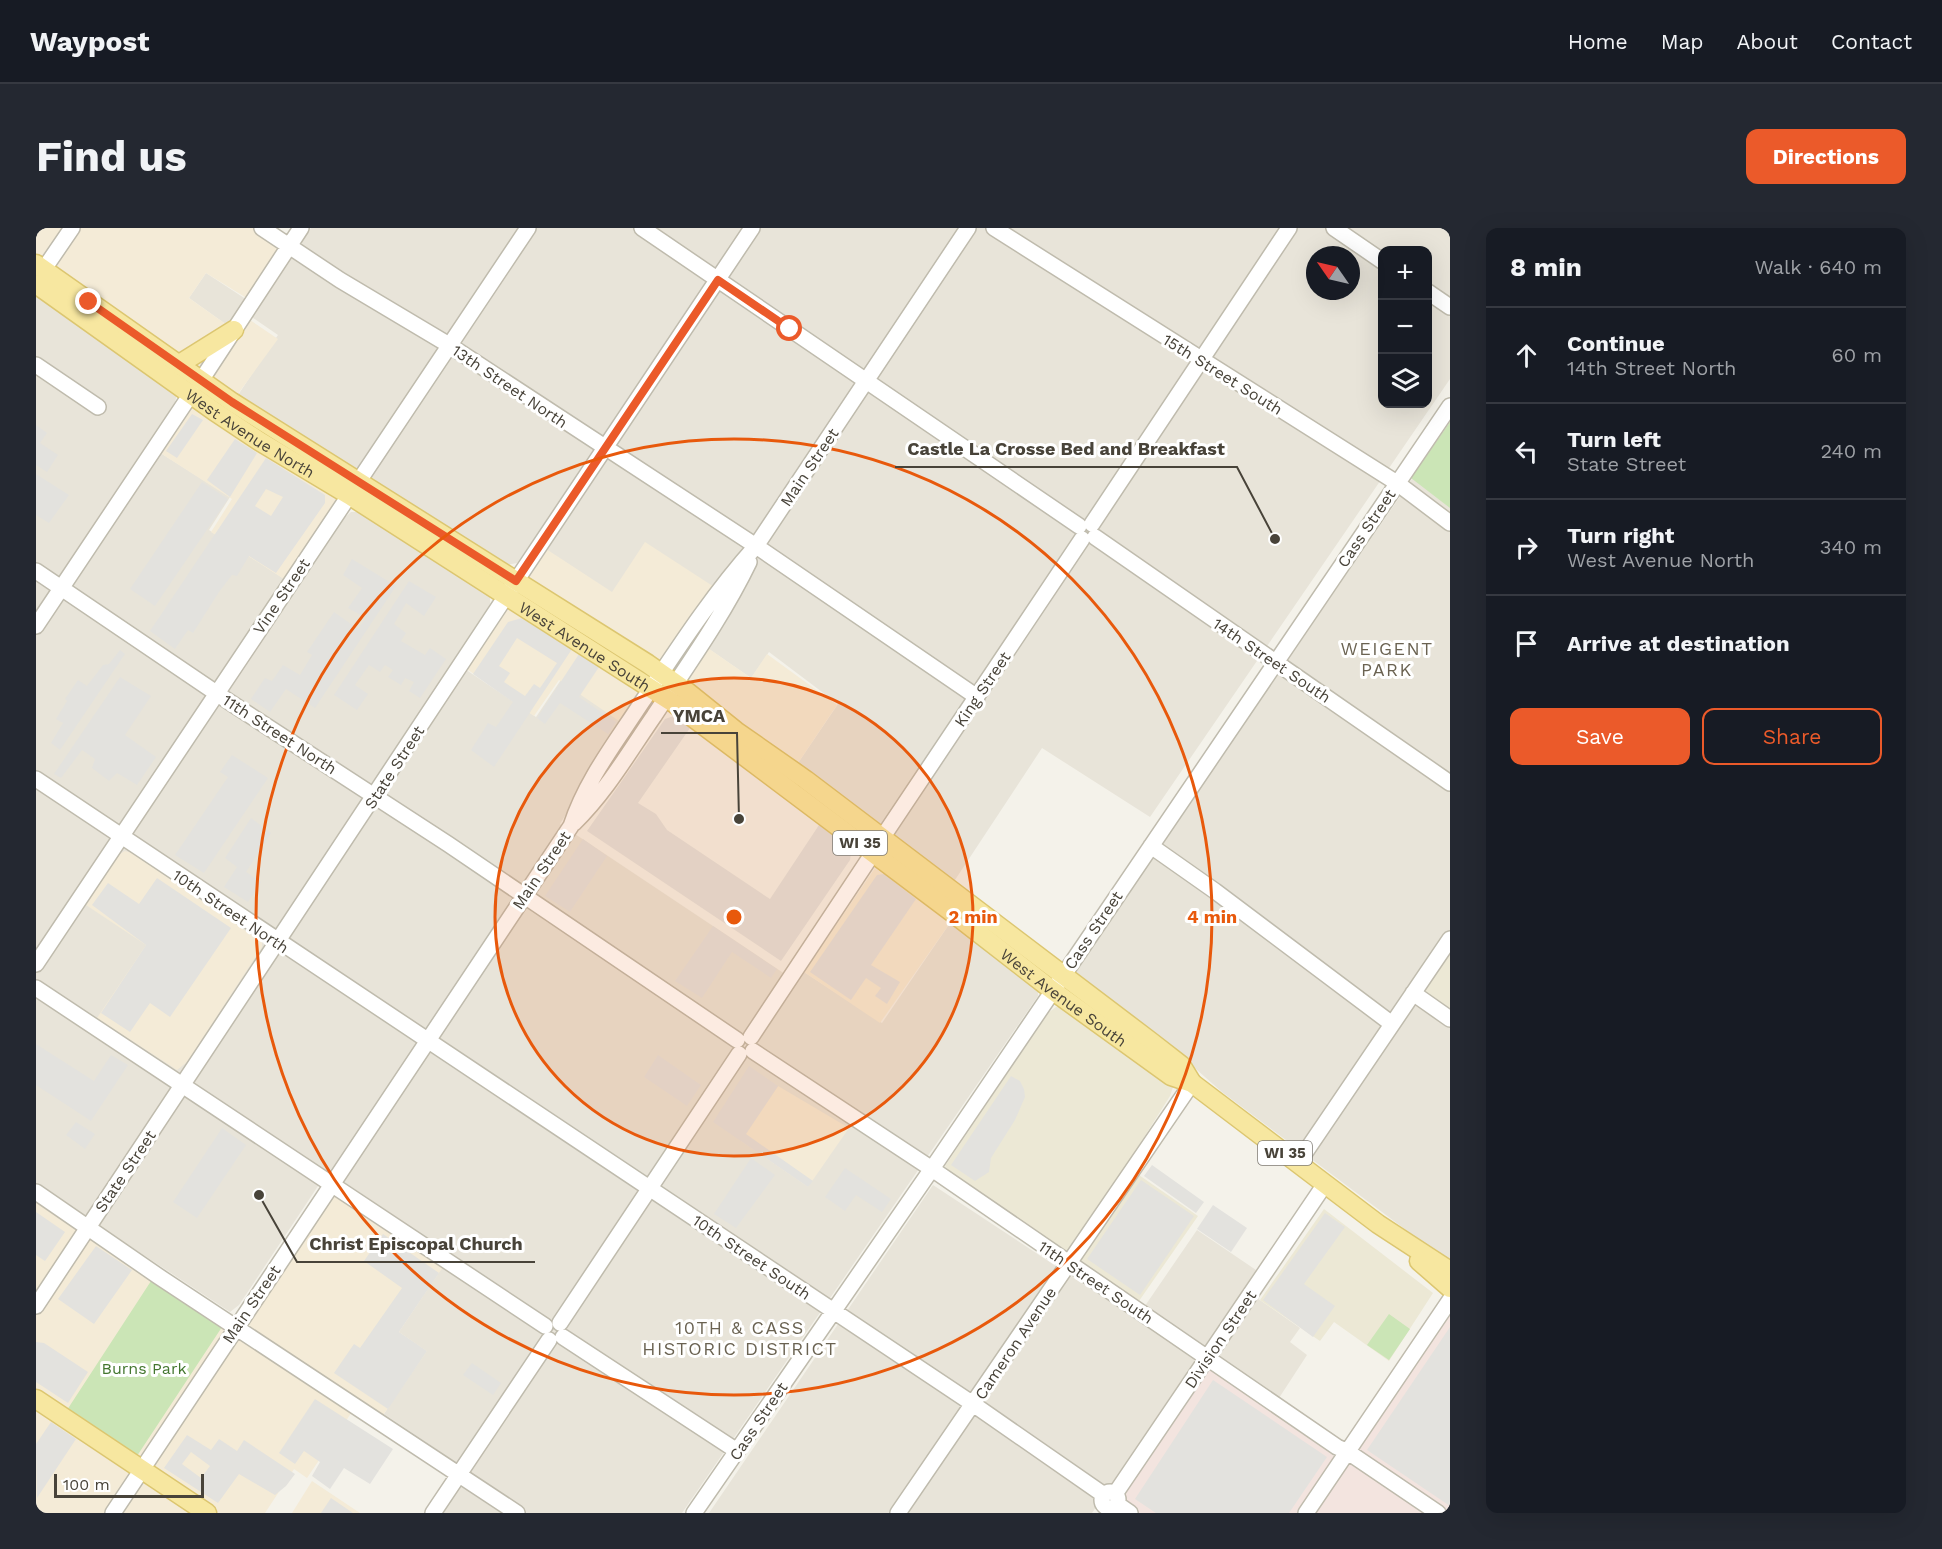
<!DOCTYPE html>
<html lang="en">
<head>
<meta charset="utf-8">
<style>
	body { margin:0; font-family:"Work Sans",sans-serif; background:#242831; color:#f1f3f6 }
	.controls { position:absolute; right:18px; top:18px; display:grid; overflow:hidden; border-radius:12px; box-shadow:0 6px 24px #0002 }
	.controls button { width:54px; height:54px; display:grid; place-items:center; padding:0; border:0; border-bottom:2px solid #363941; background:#171b24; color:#f1f3f6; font:30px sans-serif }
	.compass { position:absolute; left:1270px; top:18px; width:54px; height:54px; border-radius:50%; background:#171b24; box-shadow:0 6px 24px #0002; rotate:304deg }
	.scale { position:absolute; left:18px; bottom:15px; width:150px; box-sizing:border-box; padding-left:6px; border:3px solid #484339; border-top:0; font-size:16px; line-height:21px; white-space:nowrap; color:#484339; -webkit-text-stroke:4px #fff; paint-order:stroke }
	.stop { position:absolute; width:18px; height:18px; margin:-14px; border:4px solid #eb5a2a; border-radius:50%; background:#fff }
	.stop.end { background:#eb5a2a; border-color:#fff; box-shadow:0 2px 6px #0008 }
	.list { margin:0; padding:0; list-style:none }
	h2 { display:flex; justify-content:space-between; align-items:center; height:78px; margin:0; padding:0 24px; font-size:26px }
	h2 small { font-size:20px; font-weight:400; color:#9ea1a6 }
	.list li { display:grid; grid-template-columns:39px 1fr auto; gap:18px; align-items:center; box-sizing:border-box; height:96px; padding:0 24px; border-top:2px solid #363941 }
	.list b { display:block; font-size:22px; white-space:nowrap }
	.list p { margin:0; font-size:20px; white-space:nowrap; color:#9ea1a6 }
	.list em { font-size:20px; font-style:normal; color:#9ea1a6 }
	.actions { display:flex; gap:12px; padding:18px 24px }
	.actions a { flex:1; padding:14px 0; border:2px solid #eb5a2a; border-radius:12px; text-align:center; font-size:21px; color:#eb5a2a }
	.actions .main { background:#eb5a2a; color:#fff }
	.icon { flex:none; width:33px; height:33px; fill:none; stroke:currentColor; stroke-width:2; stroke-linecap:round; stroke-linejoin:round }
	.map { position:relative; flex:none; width:1414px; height:1285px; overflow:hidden; border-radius:12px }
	header { display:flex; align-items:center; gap:36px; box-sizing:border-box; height:84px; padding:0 30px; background:#171b24; border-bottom:2px solid #363941 }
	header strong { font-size:28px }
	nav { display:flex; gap:33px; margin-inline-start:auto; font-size:21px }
	.intro { display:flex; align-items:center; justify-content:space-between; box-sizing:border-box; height:144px; padding:0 36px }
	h1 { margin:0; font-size:42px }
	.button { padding:15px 27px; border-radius:12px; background:#eb5a2a; color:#fff; font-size:21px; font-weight:700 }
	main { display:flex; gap:36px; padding:0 36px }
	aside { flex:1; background:#171b24; border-radius:12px; box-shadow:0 6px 24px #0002 }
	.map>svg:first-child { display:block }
</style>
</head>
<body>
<header>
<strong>Waypost</strong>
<nav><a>Home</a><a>Map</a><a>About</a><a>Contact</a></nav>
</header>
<div class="intro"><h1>Find us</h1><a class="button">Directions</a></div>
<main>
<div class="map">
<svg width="1414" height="1285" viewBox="0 0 1414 1285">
	<rect width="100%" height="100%" fill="#f4f2ea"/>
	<!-- residential -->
	<path fill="#e8e4d9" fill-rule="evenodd" d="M275,0H1414V151L1114,589L1006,520L917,655L760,538L802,476L733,424L715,450L670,419L698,372L576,365L497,313L481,335L471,337L200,170L242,107L204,81L191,97L153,70L170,45L222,79ZM1346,22H1392V176H1346ZM1279,27H1315V63H1279Z
		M0,65L141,166L139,174L112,217L194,269L173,302L262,360L306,292L315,284H325L454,365V376L452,380L417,433L500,489L545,422L601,468L524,596L761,754L768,744L846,795L914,695L986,746L1002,762V768L646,1285H407L433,1243L348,1186L390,1123L363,1104L415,1026L292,943L203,1077L194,1084L0,956Z
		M1414,196V1035L1186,864L1152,834L1041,749L1040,745L1045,735L1135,601Z
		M897,957L1100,1091L1161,1002L1220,1042L1208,1061L1264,1100L1254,1114L1271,1127L1243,1170L1169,1119L1056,1285H673Z"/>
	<!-- commercial -->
	<path fill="#f4ebd7" d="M0,0H225L253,18L217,74L170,45L153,70L198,102L208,88L242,111L196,174L0,36Z
		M155,166L313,267L254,355L175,304L196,271L118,221Z
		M609,314L689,366L659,411L715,450L731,426L801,477L760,538L624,437L586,495L523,452L498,488L425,437L504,317L576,364Z
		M89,623L96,625L226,714V719L151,834L141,842L61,790L110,717L50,677L82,627Z
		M839,640L914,695L844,795L768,744Z
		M742,858L813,900L772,959L705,913Z
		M296,956L411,1033L363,1104L391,1123L343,1193L320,1178L271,1250L258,1241L229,1285H0V964L200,1098Z
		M276,1253L324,1285H256Z"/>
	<!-- education -->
	<path fill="#ece8d5" d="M1414,722V781L1386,763Z
		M1020,779H1025L1135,855L1137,859L1134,868L1090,938L1162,988L1103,1073L914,944L909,938L1012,785Z
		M1288,981L1397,1065L1353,1133L1298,1094L1284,1113L1224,1072Z"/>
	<!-- medical -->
	<path fill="#f3e4df" d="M1414,1087V1285H1076L1174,1141L1311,1237Z"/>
	<!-- green -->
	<path fill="#cbe5b6" d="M1414,194V280L1375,250Z
		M115,1053L186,1099L101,1228L31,1182Z
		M1353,1086L1374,1101L1353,1132L1331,1117Z"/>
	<!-- parking -->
	<path fill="#e3e2de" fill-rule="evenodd" d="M156,186L167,192L141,230L130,223Z
		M0,197L11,205L4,215L22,227L11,244L0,237Z
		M199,211L221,225L194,269L171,252Z
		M230,230L289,267V275L240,345L213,328L201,348L196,347L183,364L157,405L152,402L139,421L114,403ZM230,261L247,269L235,288L219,278Z
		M0,246L33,267L13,295L0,287Z
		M166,254L192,271L119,378L94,361Z
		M316,331L360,358L279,480L250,461L234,484L215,471L229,450L236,453L247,437L264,447L276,427L271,424L298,384L322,401L330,390L312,380L326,360L307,347Z
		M373,353L400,369L388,388L370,375L358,396L370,405L365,413L389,427L394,420L410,431L384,470L373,463L378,454L369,450L365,457L352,449L357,442L349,437L344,444L333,437L319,457L332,466L321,482L298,467Z
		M486,390L536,421L458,539L435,522L452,495L460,499L477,474L437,446L472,394ZM481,410L521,435L504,460L498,456L489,468L468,454L474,445L463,438Z
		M84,422L89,426L24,522L15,515L27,495L20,491L31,473L29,471L42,452L51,458L67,437L73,436Z
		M543,426L563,439L543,469L580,494L572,506L524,475L509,496L501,490Z
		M84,449L115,468L89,507L120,529L101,557L81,545L73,553L56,540L59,531L46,522L25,550L18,546Z
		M638,488L654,500L602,575L620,586L631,602L734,671L783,597L812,619L815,625L814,632L745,733L551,603L629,491Z
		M196,527L232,550L168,645L139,627L192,549L184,544Z
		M215,590L235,605L210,644L225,654L212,674L188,659L201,639L189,630Z
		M547,611L571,628L534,684L509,668Z
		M848,646L880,671L835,737L864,754L851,776L839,768L845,760L830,750L815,772L774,744L841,647Z
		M121,650L195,700L134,789L114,775L94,804L65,785L110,717L56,677L72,655L103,676Z
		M677,698L741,741L735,750L696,724L666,770L639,753Z
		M0,816L58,853L75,827L92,837L55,893L0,857Z
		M622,827L665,857L651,878L608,849Z
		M713,838L742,858L710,906L777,953L772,959L677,894Z
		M975,848L984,853L988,861L989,869L979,892L955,930L953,944L939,953L915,937Z
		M40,894L59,906L49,921L30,907Z
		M186,900L210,917L161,990L137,974Z
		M715,930L739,947L700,1000L678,986Z
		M1116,937L1168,974L1160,985L1108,948Z
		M809,940L855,971L846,984L820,967L809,983L789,969Z
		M1105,952L1158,988L1104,1067L1051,1031Z
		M1177,977L1211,1000L1195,1024L1161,1001Z
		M0,984L29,1004L9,1033L0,1027Z
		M1289,985L1309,999L1268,1056L1299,1078L1277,1109L1227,1072Z
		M347,1006L403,1045L363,1104L391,1123L352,1181L298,1145L318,1116L324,1120L366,1060L328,1033Z
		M60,1018L96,1042L58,1096L22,1071Z
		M1414,1099V1278L1331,1222Z
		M0,1114L8,1115L52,1144L32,1175L0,1154Z
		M436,1135L465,1155L457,1167L427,1147Z
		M1177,1152L1291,1229L1253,1285H1120L1099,1271Z
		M279,1171L357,1221L334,1256L308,1240L294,1261L276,1248L284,1234L268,1223L259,1236L243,1225Z
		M15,1194L40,1211L1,1270L0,1216Z
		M151,1207L175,1222L183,1211L201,1223L208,1212L259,1246L250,1258L239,1267L203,1246L182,1275L128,1240ZM155,1224L174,1238L165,1250L146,1236Z
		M295,1270L317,1285H285Z"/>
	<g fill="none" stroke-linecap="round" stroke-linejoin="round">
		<defs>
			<path id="minor" d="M226,0L304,52L413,117L720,318L941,469
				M606,0L1043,298
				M958,0L1361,255L1414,295
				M1298,0L1346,33
				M8,41L36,0
				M1392,64L1414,79
				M0,137L62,179
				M164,154L265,0
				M1056,296L1253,0
				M1059,309L1414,555
				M0,343L192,473L412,616L701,812
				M0,398L155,166
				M0,551L937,1176L1068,1267
				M538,595C570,564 593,524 618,488C651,438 687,388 713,334
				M846,610L1046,311
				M1115,618L1179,663L1356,796
				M0,736L492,0
				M0,760L509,1098
				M1377,765L1414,791
				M715,809L837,625
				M717,823L896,941L1301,1219L1312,1224L1402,1285
				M1262,935L1414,711
				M0,964L122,1048L481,1285
				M0,1078L480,353L716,0
				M524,1095L703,826
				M527,1109L701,1223
				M1066 1272a8 8 0 1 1 16 0a8 8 0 1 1-16 0Z
				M1079,1266L1289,956
				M1081,1276L1094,1285
				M77,1285L535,598C550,552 580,514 606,474C642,420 677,366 720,318L932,0
				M397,1285L513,1112
				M658,1285L902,932L1414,178
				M862,1285L1156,855
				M1270,1285L1414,1072"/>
			<g id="major">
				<path d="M0,36L196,174L612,436L649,462L700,503L770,552L1114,813L1145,837L1156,855"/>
				<path id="s1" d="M0,56L178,183L223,213L313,267L639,476L917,685L1016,762L1135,848L1156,855L1342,996L1414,1043"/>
				<path d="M142,137L198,102"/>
				<path d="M1383,1033L1414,1060"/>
				<path d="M0,1171L171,1285"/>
			</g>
		</defs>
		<!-- minor casing -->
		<use href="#minor" stroke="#bfbbad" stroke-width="18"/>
		<!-- major casing -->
		<use href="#major" stroke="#dcc670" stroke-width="21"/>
		<!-- minor -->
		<use href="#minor" stroke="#fff" stroke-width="15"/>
		<!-- major -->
		<use href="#major" stroke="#f7e7a0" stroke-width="18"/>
	</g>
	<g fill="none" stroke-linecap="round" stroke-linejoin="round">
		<!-- route -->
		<path stroke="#eb5a2a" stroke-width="8" d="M53,74L196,174L480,353L682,52L754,101"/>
	</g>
	<!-- distance rings -->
	<circle cx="698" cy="689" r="239" fill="#e8590c" fill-opacity=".12"/>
	<g fill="none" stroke="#e8590c" stroke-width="3">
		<circle cx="698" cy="689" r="239"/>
		<circle cx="698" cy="689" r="478"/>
	</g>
	<g text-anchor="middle" stroke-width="6" stroke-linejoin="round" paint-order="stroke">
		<!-- shield labels -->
		<g fill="#fff" stroke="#7f7b74" stroke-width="1.5">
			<rect x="797" y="603" width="54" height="24" rx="4.5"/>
			<rect x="1222" y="913" width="54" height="24" rx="4.5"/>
		</g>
		<g font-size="15" font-weight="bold" fill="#484339">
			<text x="824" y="620">WI 35</text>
			<text x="1249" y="930">WI 35</text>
		</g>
		<!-- street labels -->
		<g font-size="16" fill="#484339" stroke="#fff">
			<text transform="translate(1187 146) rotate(32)" y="6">15th Street South</text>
			<text transform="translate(474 158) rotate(34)" y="6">13th Street North</text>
			<text dy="6" stroke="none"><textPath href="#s1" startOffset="261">West Avenue North</textPath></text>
			<text transform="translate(773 239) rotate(-56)" y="6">Main Street</text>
			<text transform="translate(1330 300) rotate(-56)" y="6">Cass Street</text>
			<text transform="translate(245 368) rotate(-56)" y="6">Vine Street</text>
			<text dy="6" stroke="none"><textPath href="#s1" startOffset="658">West Avenue South</textPath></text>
			<text transform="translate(1236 432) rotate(34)" y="6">14th Street South</text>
			<text transform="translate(946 461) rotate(-56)" y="6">King Street</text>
			<text transform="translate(244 506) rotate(33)" y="6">11th Street North</text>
			<text transform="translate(358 539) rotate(-57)" y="6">State Street</text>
			<text transform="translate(505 642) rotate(-56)" y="6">Main Street</text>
			<text transform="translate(195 683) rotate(34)" y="6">10th Street North</text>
			<text transform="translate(1057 702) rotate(-56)" y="6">Cass Street</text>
			<text dy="6" stroke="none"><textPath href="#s1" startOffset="1252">West Avenue South</textPath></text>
			<text transform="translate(89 943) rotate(-56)" y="6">State Street</text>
			<text transform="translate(716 1029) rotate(34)" y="6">10th Street South</text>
			<text transform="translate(1060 1054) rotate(34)" y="6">11th Street South</text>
			<text transform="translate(215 1076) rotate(-56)" y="6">Main Street</text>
			<text transform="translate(1184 1111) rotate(-56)" y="6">Division Street</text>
			<text transform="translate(979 1115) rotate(-56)" y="6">Cameron Avenue</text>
			<text transform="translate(722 1193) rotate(-56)" y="6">Cass Street</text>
		</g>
		<!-- park labels -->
		<g font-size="16" fill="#43762f" stroke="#fff">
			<text x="108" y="1146">Burns Park</text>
		</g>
		<!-- neighbourhood labels -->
		<g font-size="18" letter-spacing="1.5" fill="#6a6251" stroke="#fff">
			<text x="1351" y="427">WEIGENT<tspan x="1351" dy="21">PARK</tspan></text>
			<text x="704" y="1106">10TH &amp; CASS<tspan x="704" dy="21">HISTORIC DISTRICT</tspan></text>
		</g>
	</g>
	<circle cx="698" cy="689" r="9" fill="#e8590c" stroke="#fff" stroke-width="3"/>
	<g font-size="18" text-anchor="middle" font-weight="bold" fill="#e8590c" stroke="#fff" stroke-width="6" stroke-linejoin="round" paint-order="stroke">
		<text x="937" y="695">2 min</text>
		<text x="1176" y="695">4 min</text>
	</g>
	<!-- callouts -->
	<path fill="none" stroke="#484339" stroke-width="2" d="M1239 311L1201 239H859M703 591L701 505H625M223 967L261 1034H499"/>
	<g fill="#484339" stroke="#fff" stroke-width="2">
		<circle cx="1239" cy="311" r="6"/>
		<circle cx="703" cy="591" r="6"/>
		<circle cx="223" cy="967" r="6"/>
	</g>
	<g font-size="18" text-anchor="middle" font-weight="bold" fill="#484339" stroke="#fff" stroke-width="6" stroke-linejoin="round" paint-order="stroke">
		<text x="1030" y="227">Castle La Crosse Bed and Breakfast</text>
		<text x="663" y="494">YMCA</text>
		<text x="380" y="1022">Christ Episcopal Church</text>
	</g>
</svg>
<div class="controls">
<button>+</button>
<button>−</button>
<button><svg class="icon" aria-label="layers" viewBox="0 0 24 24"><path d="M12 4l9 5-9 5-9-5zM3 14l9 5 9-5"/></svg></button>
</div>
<svg class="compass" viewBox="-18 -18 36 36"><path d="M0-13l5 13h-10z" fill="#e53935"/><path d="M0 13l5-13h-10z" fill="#9ea1a6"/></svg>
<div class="scale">100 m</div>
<div class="stop" style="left:754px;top:101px"></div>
<div class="stop end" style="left:53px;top:74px"></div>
</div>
<aside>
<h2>8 min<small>Walk · 640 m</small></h2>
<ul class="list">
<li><svg class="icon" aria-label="ahead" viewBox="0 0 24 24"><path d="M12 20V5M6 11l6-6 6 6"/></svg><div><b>Continue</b><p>14th Street North</p></div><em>60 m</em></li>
<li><svg class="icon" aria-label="left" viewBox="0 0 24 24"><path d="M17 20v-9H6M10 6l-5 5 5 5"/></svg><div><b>Turn left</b><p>State Street</p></div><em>240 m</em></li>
<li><svg class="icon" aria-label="right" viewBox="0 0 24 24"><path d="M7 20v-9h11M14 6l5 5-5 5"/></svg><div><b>Turn right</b><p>West Avenue North</p></div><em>340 m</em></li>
<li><svg class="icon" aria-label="arrive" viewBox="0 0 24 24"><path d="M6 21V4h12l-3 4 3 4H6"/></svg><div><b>Arrive at destination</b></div></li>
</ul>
<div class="actions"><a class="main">Save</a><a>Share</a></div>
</aside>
</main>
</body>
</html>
